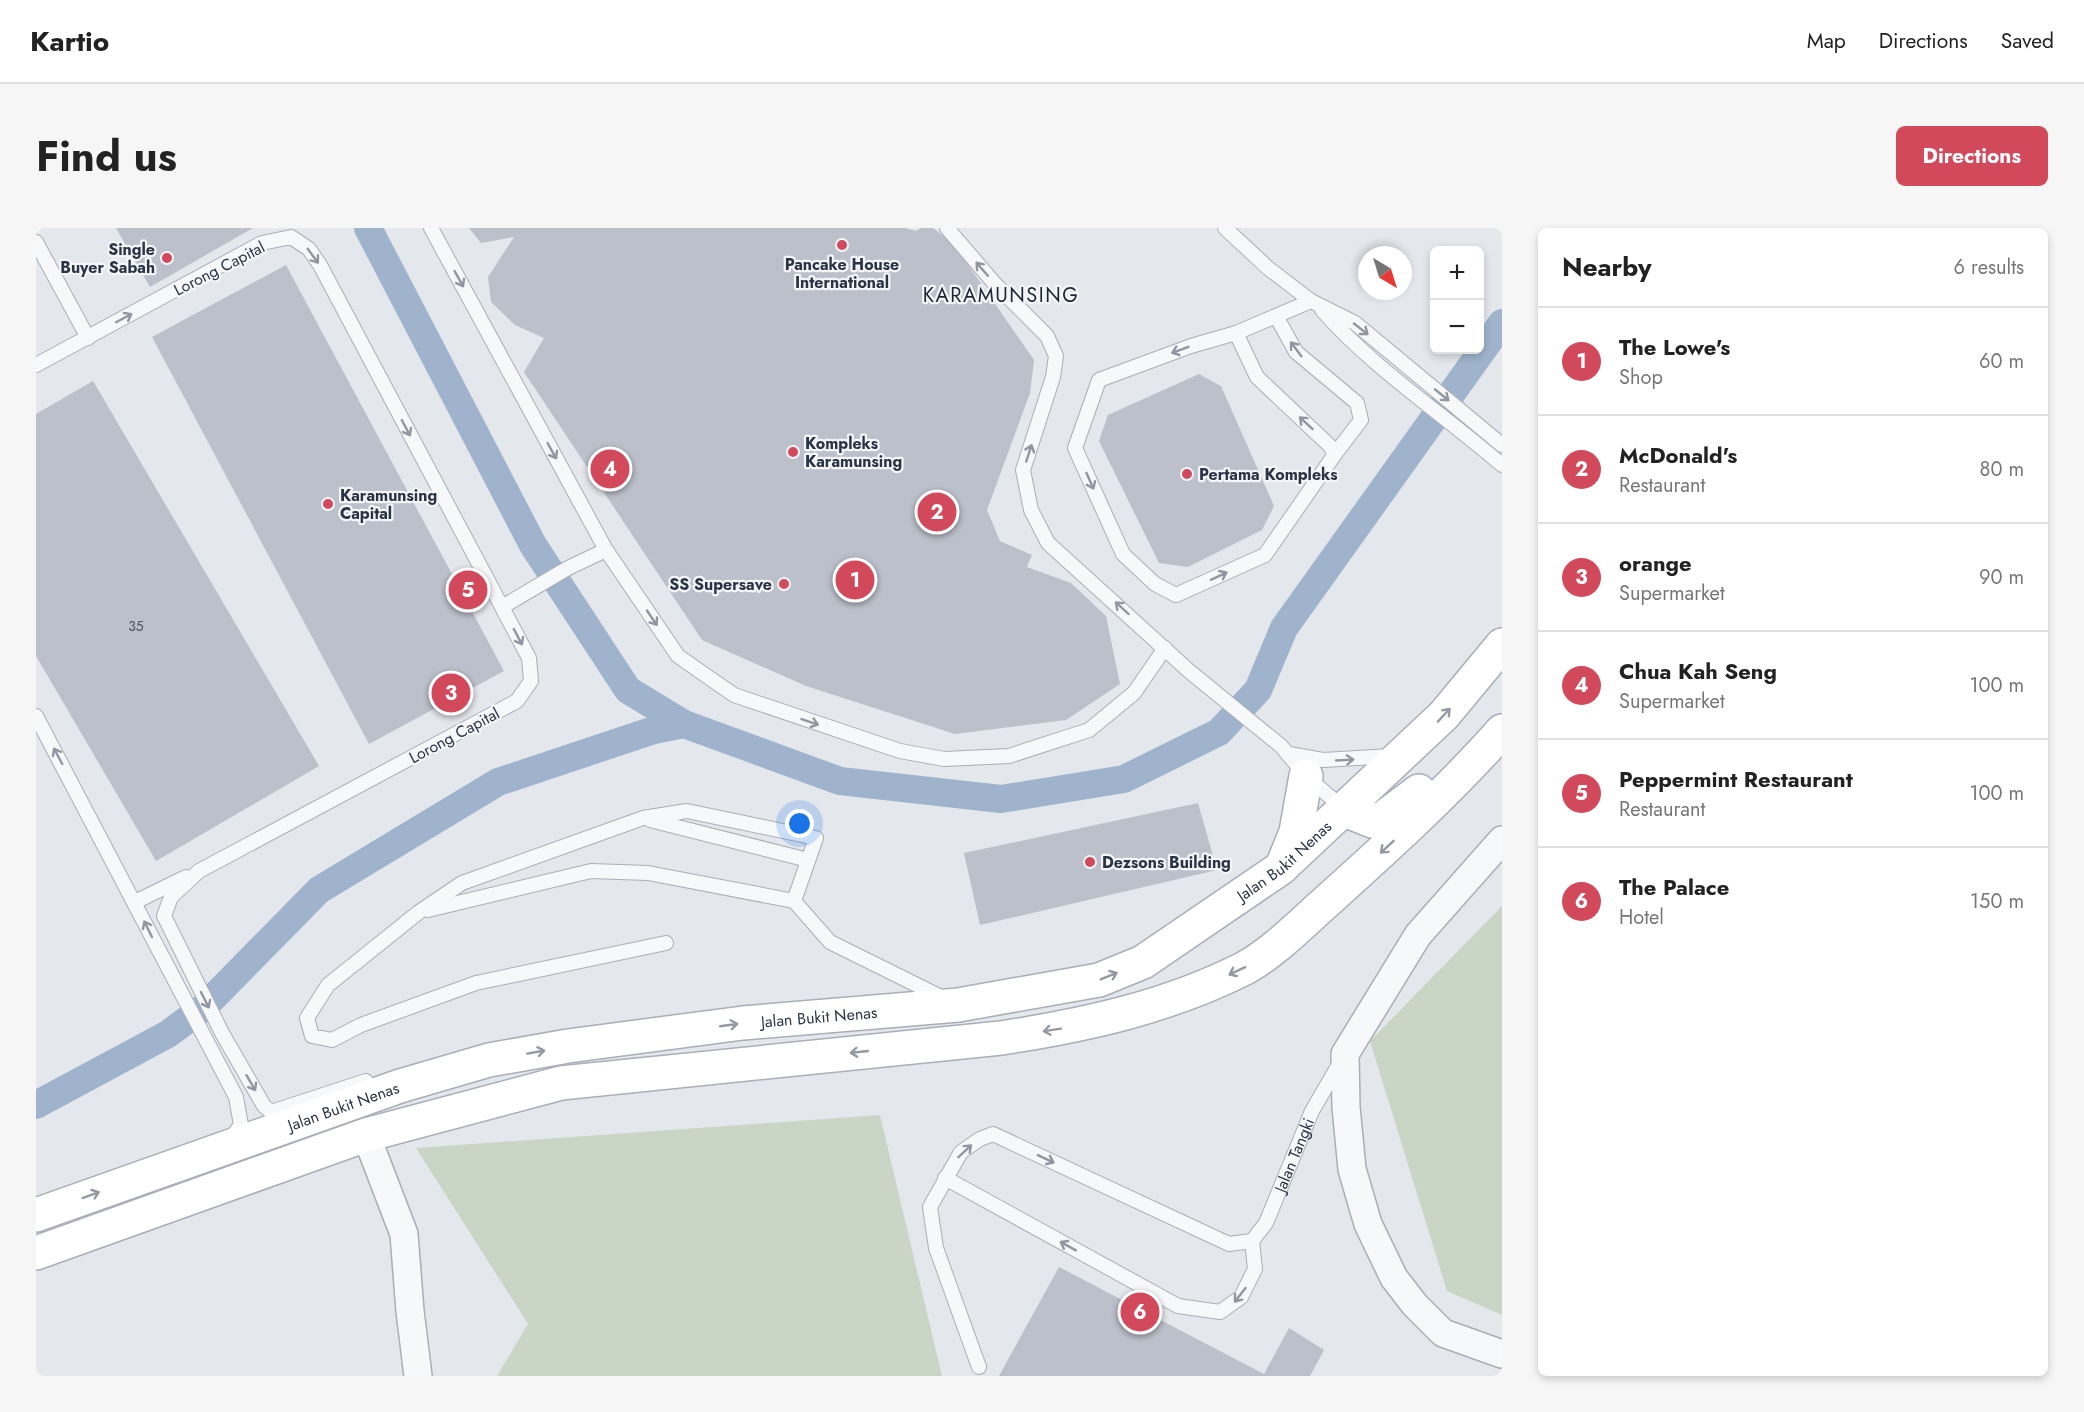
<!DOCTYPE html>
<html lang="en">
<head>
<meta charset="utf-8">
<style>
	body { margin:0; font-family:Jost,sans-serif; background:#f6f6f6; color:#222 }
	.controls { position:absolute; right:18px; top:18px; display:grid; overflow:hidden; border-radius:9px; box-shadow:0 3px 9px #0003 }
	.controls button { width:54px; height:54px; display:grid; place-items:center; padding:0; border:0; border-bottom:2px solid #e0e0e0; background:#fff; color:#222; font:30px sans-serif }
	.compass { position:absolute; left:1322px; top:18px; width:54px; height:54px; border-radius:50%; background:#fff; box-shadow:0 3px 9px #0003; rotate:142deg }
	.you { position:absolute; left:764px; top:596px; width:21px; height:21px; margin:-15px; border:4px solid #fff; border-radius:50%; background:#1a73e8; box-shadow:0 0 0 9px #1a73e833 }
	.badge { display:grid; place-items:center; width:39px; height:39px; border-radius:50%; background:#d1495b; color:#fff; font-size:20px; font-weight:700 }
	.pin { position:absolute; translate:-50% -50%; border:3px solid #fff; box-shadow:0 2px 6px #0006 }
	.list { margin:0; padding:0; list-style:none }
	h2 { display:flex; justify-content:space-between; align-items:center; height:78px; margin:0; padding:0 24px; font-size:26px }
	h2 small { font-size:20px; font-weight:400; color:#767676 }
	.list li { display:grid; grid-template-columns:39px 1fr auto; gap:18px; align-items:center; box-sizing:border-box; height:108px; padding:0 24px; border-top:2px solid #e0e0e0 }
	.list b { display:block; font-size:22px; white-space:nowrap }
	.list p { margin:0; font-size:20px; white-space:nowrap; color:#767676 }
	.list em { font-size:20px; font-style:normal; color:#767676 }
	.map { position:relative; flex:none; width:1466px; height:1148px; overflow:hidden; border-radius:9px }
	header { display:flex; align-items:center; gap:36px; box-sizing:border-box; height:84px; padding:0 30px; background:#fff; border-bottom:2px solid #e0e0e0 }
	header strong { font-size:28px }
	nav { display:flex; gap:33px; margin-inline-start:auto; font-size:21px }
	.intro { display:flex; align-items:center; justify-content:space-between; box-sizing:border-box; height:144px; padding:0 36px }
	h1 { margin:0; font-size:42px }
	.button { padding:15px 27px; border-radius:9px; background:#d1495b; color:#fff; font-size:21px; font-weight:700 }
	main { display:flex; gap:36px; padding:0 36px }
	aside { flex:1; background:#fff; border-radius:9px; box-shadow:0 3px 9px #0003 }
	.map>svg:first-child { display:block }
</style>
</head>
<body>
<header>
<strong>Kartio</strong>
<nav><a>Map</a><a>Directions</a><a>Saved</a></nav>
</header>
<div class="intro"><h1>Find us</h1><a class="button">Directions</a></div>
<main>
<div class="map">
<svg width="1466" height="1148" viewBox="0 0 1466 1148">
	<rect width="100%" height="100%" fill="#e4e7ec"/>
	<!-- green -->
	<path fill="#c9d6c5" d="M1466,678V1087L1411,1063L1334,813Z
		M844,887L906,1148H461L492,1096L380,920Z"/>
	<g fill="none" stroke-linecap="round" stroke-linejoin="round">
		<!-- canal -->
		<path stroke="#9fb4cc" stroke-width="28" d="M332,0L497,317L592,462L648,496L804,553L965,571L1088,551L1183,504L1222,462L1248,400L1466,95
			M0,877L132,806L167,780L283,662L462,554L618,502L648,496"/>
	</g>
	<!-- building -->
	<path fill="#bbc0ca" d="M80,0H217L114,59Z
		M433,0H869L880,3L885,0H897L917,15L998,132L994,165L951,282L964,313L996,327L991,339L1035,355L1070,388L1084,456L1030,492L919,506L770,458L666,412L488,144L508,110L479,97L455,74L452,49L478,9L445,15Z
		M250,37L468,443L333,516L116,109Z
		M1163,146L1185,158L1238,278L1226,302L1152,339L1123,335L1063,213L1072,187Z
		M57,153L283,538L120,633L0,428V186Z
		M1162,575L1181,642L944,697L928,625Z
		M1023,1039L1228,1146L1253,1100L1288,1122L1274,1148H963Z"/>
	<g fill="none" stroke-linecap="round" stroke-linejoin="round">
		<defs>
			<g id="lane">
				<path d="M395,0L570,322L642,428L698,467L864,523L908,531L973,528L1053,502L1098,465L1129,420"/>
				<path d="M911,0L959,56L1011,108L1020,128L1017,149L987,242L995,282L1012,315L1153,443L1245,518L1270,548L1309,582"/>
				<path d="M1189,0L1232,40L1275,73L1319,95L1466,217"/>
				<path d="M0,14L52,110"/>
				<path d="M1286,82C1339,142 1406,185 1466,237"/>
				<path d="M1240,88L1260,124L1321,175L1325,192L1299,226"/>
				<path d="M1200,105L1221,149L1294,218L1299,226L1229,327L1140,367L1119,356L1087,326L1039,220L1063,152L1155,118L1200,105L1275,73"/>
				<path d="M0,137L226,15L255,9L273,21L284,37L493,430L495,453L481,473L163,643L135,669L128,688L186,805L228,878L235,884L330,853"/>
				<path d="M466,379L532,340L570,322"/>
				<path d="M0,488L200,869L205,897L195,910"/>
				<path d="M1253,526L1287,532L1355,528"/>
				<path d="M614,592L772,632"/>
				<path d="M99,674L150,649"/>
				<path d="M392,682L555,643L612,645L758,673"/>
				<path d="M630,715L440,755L325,797L296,812L276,808L271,790L292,757L383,684L426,655L607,590L651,583L780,610L758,673L794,714L907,770"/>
				<path d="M909,950L1142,1078L1184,1084L1205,1069L1219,1041L1216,1013"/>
				<path id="s1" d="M943,1139L900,1020L894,979L925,924L944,911L957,906L1193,1016L1216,1013L1230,995L1276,883L1305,833"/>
			</g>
			<path id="street" d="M1466,612L1382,707L1309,826L1310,879L1316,941L1332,996L1358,1050L1379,1077L1407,1105L1466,1126
				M330,907L368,1006L374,1083L382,1148"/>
			<g id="secondary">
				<path d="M1309,582L1336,593L1347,590L1383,563"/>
				<path d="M1247,636L1260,604L1270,548"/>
				<path id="s2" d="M0,987L364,858L453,832L532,818L707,795L922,777L1063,752L1107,734L1245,640L1408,487L1466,417"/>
				<path d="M0,1025L330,907L525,855L965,810C1050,797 1132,779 1209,740C1238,724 1265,696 1290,674C1351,619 1412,564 1466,503"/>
			</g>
		</defs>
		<!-- lane casing -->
		<use href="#lane" stroke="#a9aeb7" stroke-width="16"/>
		<!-- street casing -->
		<use href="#street" stroke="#a9aeb7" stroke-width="30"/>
		<!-- secondary casing -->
		<use href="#secondary" stroke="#a9aeb7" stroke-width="36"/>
		<!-- lane -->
		<use href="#lane" stroke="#f7f8fa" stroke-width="14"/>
		<!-- street -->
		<use href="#street" stroke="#f7f8fa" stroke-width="27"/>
		<!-- secondary -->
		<use href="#secondary" stroke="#fff" stroke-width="33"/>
	</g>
	<!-- one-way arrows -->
	<defs><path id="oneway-shaft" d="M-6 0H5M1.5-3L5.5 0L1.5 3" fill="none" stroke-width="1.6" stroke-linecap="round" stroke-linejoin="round" transform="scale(1.5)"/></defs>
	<g stroke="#9196a0">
		<use href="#oneway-shaft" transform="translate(277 28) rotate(54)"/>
		<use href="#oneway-shaft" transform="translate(946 41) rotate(-131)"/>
		<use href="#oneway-shaft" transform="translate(423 51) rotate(61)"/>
		<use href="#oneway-shaft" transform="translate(88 90) rotate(-28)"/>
		<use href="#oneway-shaft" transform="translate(1325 101) rotate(38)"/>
		<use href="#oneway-shaft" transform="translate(1260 121) rotate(-127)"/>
		<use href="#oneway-shaft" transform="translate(1144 122) rotate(159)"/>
		<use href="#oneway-shaft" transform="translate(1406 167) rotate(39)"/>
		<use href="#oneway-shaft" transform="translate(1270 195) rotate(-137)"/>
		<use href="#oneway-shaft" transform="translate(370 200) rotate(62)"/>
		<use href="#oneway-shaft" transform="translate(516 223) rotate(61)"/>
		<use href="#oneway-shaft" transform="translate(993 225) rotate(-72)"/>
		<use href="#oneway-shaft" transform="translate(1054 253) rotate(66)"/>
		<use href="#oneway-shaft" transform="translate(1183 348) rotate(-25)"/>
		<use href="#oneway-shaft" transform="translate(1086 380) rotate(-138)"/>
		<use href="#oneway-shaft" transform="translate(616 390) rotate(56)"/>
		<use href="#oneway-shaft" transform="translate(482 409) rotate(62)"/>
		<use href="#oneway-shaft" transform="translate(774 494) rotate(19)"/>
		<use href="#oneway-shaft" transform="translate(22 528) rotate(-118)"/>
		<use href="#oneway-shaft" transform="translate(1309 532) rotate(-3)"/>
		<use href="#oneway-shaft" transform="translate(112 701) rotate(-116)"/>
		<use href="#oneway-shaft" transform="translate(169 772) rotate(63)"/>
		<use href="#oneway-shaft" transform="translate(215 855) rotate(60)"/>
		<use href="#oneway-shaft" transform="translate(929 923) rotate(-43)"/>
		<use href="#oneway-shaft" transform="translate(1010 931) rotate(25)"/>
		<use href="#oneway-shaft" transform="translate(1032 1018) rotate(-151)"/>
		<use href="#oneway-shaft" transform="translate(1204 1067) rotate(128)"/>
	</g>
	<g stroke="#959aa2">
		<use href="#oneway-shaft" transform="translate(1408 487) rotate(-47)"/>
		<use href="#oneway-shaft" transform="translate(1351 619) rotate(137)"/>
		<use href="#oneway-shaft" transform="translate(1201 743) rotate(155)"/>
		<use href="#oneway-shaft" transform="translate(1073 748) rotate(-22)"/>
		<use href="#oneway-shaft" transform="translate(693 797) rotate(-8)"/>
		<use href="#oneway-shaft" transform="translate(1016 802) rotate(171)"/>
		<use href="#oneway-shaft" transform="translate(500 824) rotate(-10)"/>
		<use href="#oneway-shaft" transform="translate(823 824) rotate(174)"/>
		<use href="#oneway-shaft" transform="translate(55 967) rotate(-20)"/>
	</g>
	<!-- markers -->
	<g fill="#d1495b" stroke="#f4f6f9" stroke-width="2">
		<circle cx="806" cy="17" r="6"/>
		<circle cx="131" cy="30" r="6"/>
		<circle cx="757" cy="224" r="6"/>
		<circle cx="1151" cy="246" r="6"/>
		<circle cx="292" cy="276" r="6"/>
		<circle cx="748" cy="356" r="6"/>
		<circle cx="1054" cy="634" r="6"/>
	</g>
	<g text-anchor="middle" stroke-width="4.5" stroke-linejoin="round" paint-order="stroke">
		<!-- number labels -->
		<g font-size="14" fill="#4f5766">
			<text x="100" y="403">35</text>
		</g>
		<!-- poi labels -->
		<g font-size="16" font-weight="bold" fill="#2b3445" stroke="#f4f6f9" text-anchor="start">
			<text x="119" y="27" text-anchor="end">Single<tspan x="119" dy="18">Buyer Sabah</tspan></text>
			<text x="806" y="42" text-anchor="middle">Pancake House<tspan x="806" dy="18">International</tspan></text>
			<text x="769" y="221">Kompleks<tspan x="769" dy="18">Karamunsing</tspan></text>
			<text x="1163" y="252">Pertama Kompleks</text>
			<text x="304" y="273">Karamunsing<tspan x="304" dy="18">Capital</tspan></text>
			<text x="736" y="362" text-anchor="end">SS Supersave</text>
			<text x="1066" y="640">Dezsons Building</text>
		</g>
		<!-- street labels -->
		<g font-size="16" fill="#2b3445" stroke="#f4f6f9">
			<text transform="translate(183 40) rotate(-27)" y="6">Lorong Capital</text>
			<text transform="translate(418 507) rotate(-28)" y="6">Lorong Capital</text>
			<text dy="6" stroke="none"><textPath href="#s2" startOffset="1316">Jalan Bukit Nenas</textPath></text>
			<text dy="6" stroke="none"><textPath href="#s2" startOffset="812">Jalan Bukit Nenas</textPath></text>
			<text dy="6" stroke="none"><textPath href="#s2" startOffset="326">Jalan Bukit Nenas</textPath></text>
			<text dy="6" stroke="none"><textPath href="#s1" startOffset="648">Jalan Tangki</textPath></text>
		</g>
		<!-- quarter labels -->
		<g font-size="20" letter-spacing="1.5" fill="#1d2536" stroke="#f4f6f9">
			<text x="965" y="74">KARAMUNSING</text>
		</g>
	</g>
</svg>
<div class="controls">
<button>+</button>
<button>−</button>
</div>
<svg class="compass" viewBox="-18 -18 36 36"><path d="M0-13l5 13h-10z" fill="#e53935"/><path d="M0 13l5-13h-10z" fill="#767676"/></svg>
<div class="you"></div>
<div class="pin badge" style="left:819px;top:352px">1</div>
<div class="pin badge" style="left:901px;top:284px">2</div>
<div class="pin badge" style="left:415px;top:465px">3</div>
<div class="pin badge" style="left:574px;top:241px">4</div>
<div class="pin badge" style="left:432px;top:362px">5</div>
<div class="pin badge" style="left:1104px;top:1084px">6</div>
</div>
<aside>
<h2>Nearby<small>6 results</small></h2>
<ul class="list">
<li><span class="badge">1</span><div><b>The Lowe's</b><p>Shop</p></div><em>60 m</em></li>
<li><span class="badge">2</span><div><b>McDonald's</b><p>Restaurant</p></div><em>80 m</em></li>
<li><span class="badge">3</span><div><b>orange</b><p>Supermarket</p></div><em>90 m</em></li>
<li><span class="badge">4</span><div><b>Chua Kah Seng</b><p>Supermarket</p></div><em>100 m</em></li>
<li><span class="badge">5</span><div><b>Peppermint Restaurant</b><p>Restaurant</p></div><em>100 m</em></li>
<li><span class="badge">6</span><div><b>The Palace</b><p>Hotel</p></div><em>150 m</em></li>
</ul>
</aside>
</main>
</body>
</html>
